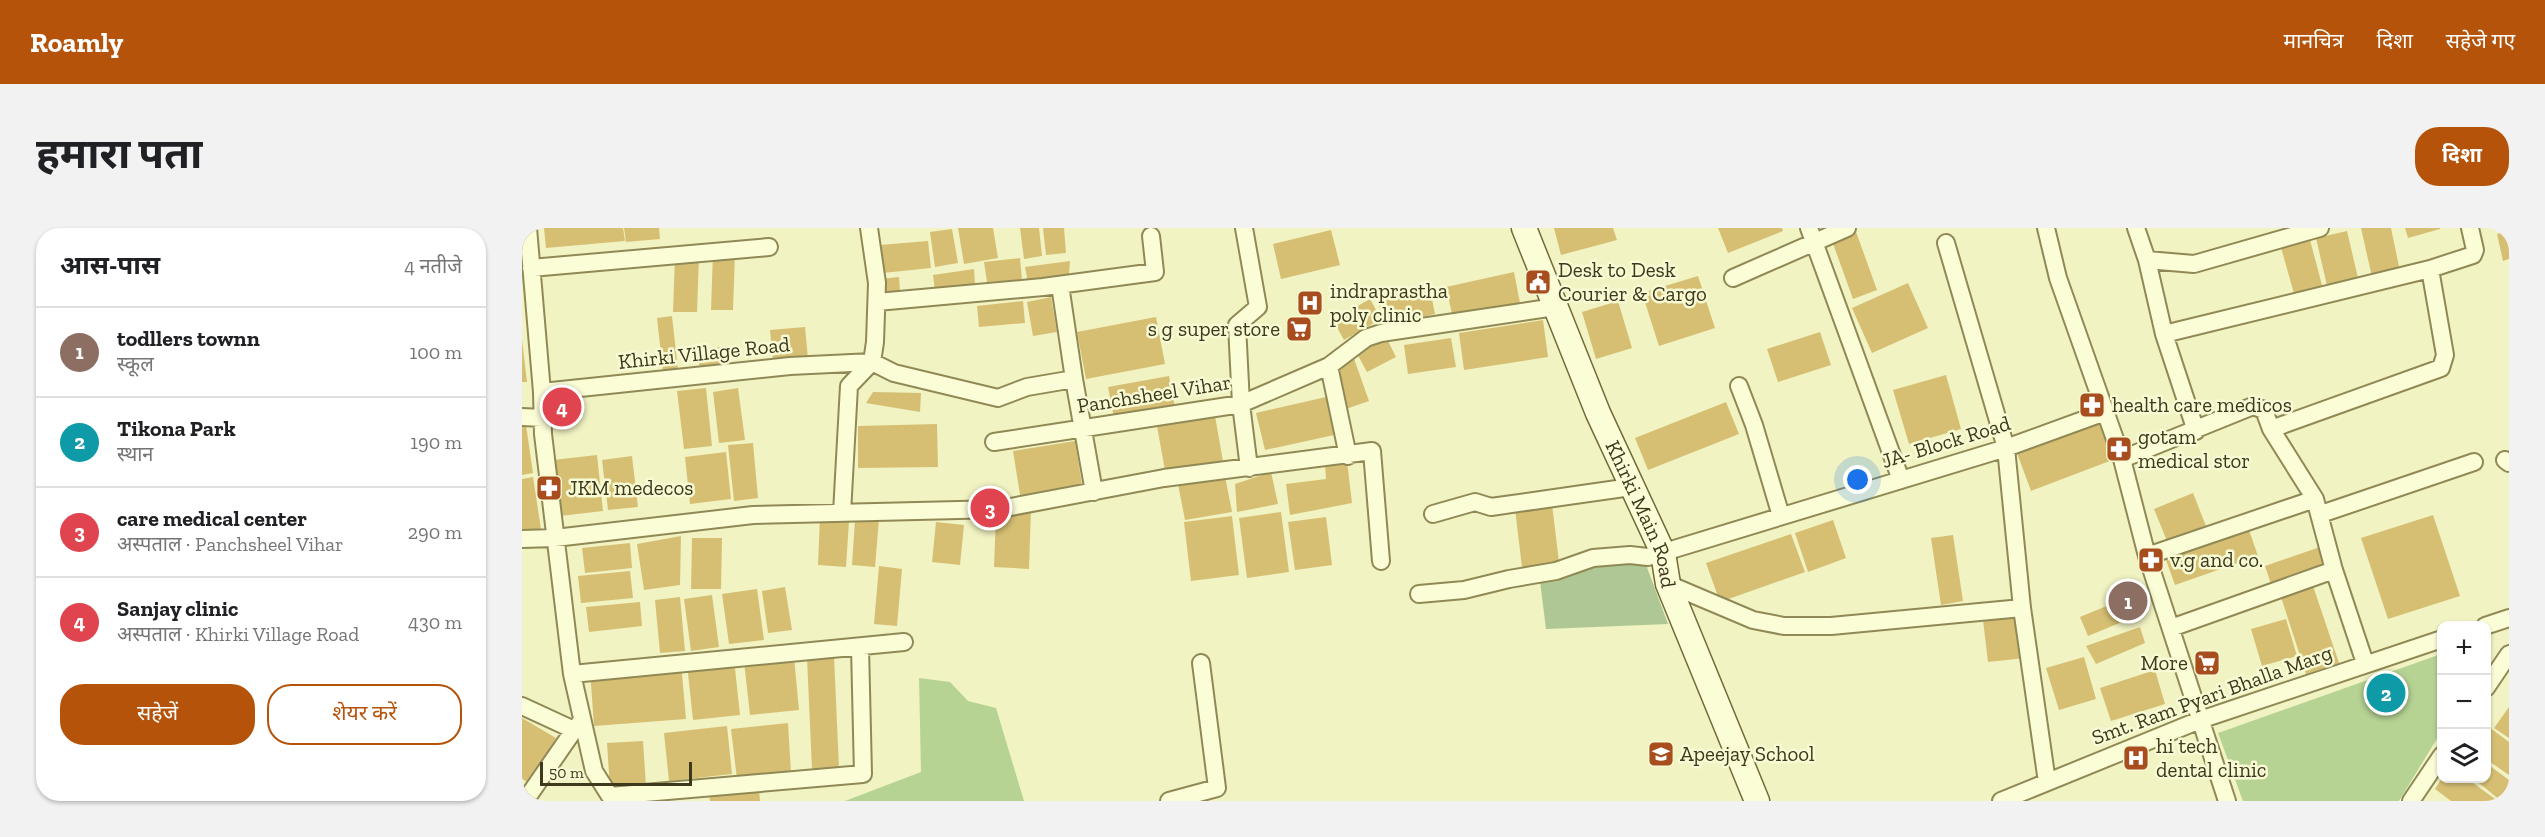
<!DOCTYPE html>
<html lang="hi">
<head>
<meta charset="utf-8">
<style>
	body { margin:0; font-family:"Zilla Slab","Noto Sans Devanagari",serif; background:#f2f2f2; color:#202124 }
	.controls { position:absolute; right:18px; bottom:18px; display:grid; overflow:hidden; border-radius:12px; box-shadow:0 2px 4px #0004 }
	.controls button { width:54px; height:54px; display:grid; place-items:center; padding:0; border:0; border-bottom:2px solid #e0e0e0; background:#fff; color:#202124; font:30px sans-serif }
	.scale { position:absolute; left:18px; bottom:15px; width:152px; box-sizing:border-box; padding-left:6px; border:3px solid #3e391c; border-top:0; font-size:16px; line-height:21px; white-space:nowrap; color:#3e391c; -webkit-text-stroke:4px #f7fad3; paint-order:stroke }
	.you { position:absolute; left:1336px; top:252px; width:21px; height:21px; margin:-15px; border:4px solid #fff; border-radius:50%; background:#1a73e8; box-shadow:0 0 0 9px #1a73e833 }
	.badge { display:grid; place-items:center; width:39px; height:39px; border-radius:50%; background:#b45309; color:#fff; font-size:20px; font-weight:700 }
	.pin { position:absolute; translate:-50% -50%; border:3px solid #fff; box-shadow:0 2px 6px #0006 }
	.list { margin:0; padding:0; list-style:none }
	h2 { display:flex; justify-content:space-between; align-items:center; height:78px; margin:0; padding:0 24px; font-size:26px }
	h2 small { font-size:20px; font-weight:400; color:#757577 }
	.list li { display:grid; grid-template-columns:39px 1fr auto; gap:18px; align-items:center; box-sizing:border-box; height:90px; padding:0 24px; border-top:2px solid #e0e0e0 }
	.list b { display:block; font-size:22px; white-space:nowrap }
	.list p { margin:0; font-size:20px; white-space:nowrap; color:#757577 }
	.list em { font-size:20px; font-style:normal; color:#757577 }
	.actions { display:flex; gap:12px; padding:18px 24px }
	.actions a { flex:1; padding:14px 0; border:2px solid #b45309; border-radius:24px; text-align:center; font-size:21px; color:#b45309 }
	.actions .main { background:#b45309; color:#fff }
	.icon { flex:none; width:33px; height:33px; fill:none; stroke:currentColor; stroke-width:2; stroke-linecap:round; stroke-linejoin:round }
	.map { position:relative; flex:none; width:1987px; height:573px; overflow:hidden; border-radius:24px }
	header { display:flex; align-items:center; gap:36px; box-sizing:border-box; height:84px; padding:0 30px; background:#b45309; color:#fff }
	header strong { font-size:28px }
	nav { display:flex; gap:33px; margin-inline-start:auto; font-size:21px }
	.intro { display:flex; align-items:center; justify-content:space-between; box-sizing:border-box; height:144px; padding:0 36px }
	h1 { margin:0; font-size:42px }
	.button { padding:15px 27px; border-radius:24px; background:#b45309; color:#fff; font-size:21px; font-weight:700 }
	main { display:flex; gap:36px; padding:0 36px }
	aside { flex:1; background:#fff; border-radius:24px; box-shadow:0 2px 4px #0004 }
	.map>svg:first-child { display:block }
</style>
</head>
<body>
<header>
<strong>Roamly</strong>
<nav><a>मानचित्र</a><a>दिशा</a><a>सहेजे गए</a></nav>
</header>
<div class="intro"><h1>हमारा पता</h1><a class="button">दिशा</a></div>
<main>
<aside>
<h2>आस-पास<small>4 नतीजे</small></h2>
<ul class="list">
<li><span class="badge" style="background:#8d6e63">1</span><div><b>todllers townn</b><p>स्कूल</p></div><em>100 m</em></li>
<li><span class="badge" style="background:#0f9aa8">2</span><div><b>Tikona Park</b><p>स्थान</p></div><em>190 m</em></li>
<li><span class="badge" style="background:#e0444e">3</span><div><b>care medical center</b><p>अस्पताल · Panchsheel Vihar</p></div><em>290 m</em></li>
<li><span class="badge" style="background:#e0444e">4</span><div><b>Sanjay clinic</b><p>अस्पताल · Khirki Village Road</p></div><em>430 m</em></li>
</ul>
<div class="actions"><a class="main">सहेजें</a><a>शेयर करें</a></div>
</aside>
<div class="map">
<svg width="1987" height="573" viewBox="0 0 1987 573">
	<rect width="100%" height="100%" fill="#f1f3c2"/>
	<!-- green -->
	<path fill="#b6d394" d="M1919,426V504L1877,573H1721L1696,505Z
		M397,450L428,454L446,473L474,480L502,573H323L399,544Z"/>
	<!-- cemetery -->
	<path fill="#afc794" d="M1123,334L1146,396L1024,401L1018,353L1071,335Z"/>
	<!-- building -->
	<path fill="#d6bf73" d="M22,0H101L103,13L24,20Z
		M102,0H137L138,11L104,14Z
		M436,0H471L476,30L442,36Z
		M498,0H517L520,28L502,31Z
		M521,0H542L544,25L524,27Z
		M1032,0H1091L1095,12L1039,27Z
		M1196,0H1260L1261,3L1206,25Z
		M1839,0H1869L1878,43L1850,49Z
		M1883,0H1918V1L1886,10Z
		M430,1L436,35L413,39L408,4Z
		M1333,1L1355,62L1331,71L1309,10Z
		M809,2L818,37L759,51L751,16Z
		M1825,3L1837,54L1806,62L1794,10Z
		M1987,3V31L1981,33L1975,6Z
		M1787,8L1801,61L1773,69L1758,16Z
		M406,13L409,40L361,45L358,17Z
		M191,25L213,26L211,82H189Z
		M153,28L177,29L175,84H151Z
		M498,30L500,52L465,54L462,34Z
		M548,33L547,47L506,55L503,39Z
		M452,41L453,57L413,62L411,47Z
		M992,44L998,75L931,90L924,59Z
		M1176,48L1193,100L1137,118L1120,65Z
		M377,49L378,63L359,66L358,51Z
		M1386,55L1406,100L1350,125L1330,80Z
		M907,56L913,86L862,97L855,67Z
		M529,69L535,104L511,108L505,74Z
		M848,71L859,91L822,112L811,92Z
		M501,73L503,95L457,99L455,78Z
		M1096,73L1110,120L1074,131L1060,84Z
		M150,88L156,142L141,144L135,90Z
		M634,89L643,136L564,151L555,104Z
		M1021,92L1026,129L942,142L937,105Z
		M283,99L286,131L251,134L248,102Z
		M1298,104L1309,137L1256,154L1245,121Z
		M863,107L874,129L845,144L833,122Z
		M929,110L934,139L886,146L882,117Z
		M0,112L5,154H0Z
		M199,119L201,139L178,142L175,122Z
		M830,125L847,173L821,182L815,140Z
		M1424,147L1439,201L1387,216L1371,162Z
		M647,148L653,179L592,190L586,159Z
		M184,160L190,218L162,221L155,163Z
		M216,160L223,212L197,215L191,164Z
		M351,164L399,165L398,184L344,175Z
		M804,169L812,207L743,222L734,185Z
		M1204,174L1217,206L1126,242L1113,210Z
		M693,188L702,239L644,248L635,198Z
		M1579,193L1593,231L1509,263L1495,225Z
		M415,196L416,239L336,240V198Z
		M0,197H4L11,245L0,247Z
		M553,213L561,263L499,273L491,223Z
		M231,215L236,270L212,273L206,217Z
		M204,224L209,271L168,276L163,229Z
		M75,227L81,283L38,288L31,232Z
		M110,228L116,279L86,282L80,232Z
		M825,233L830,275L768,287L764,256L804,251L803,236Z
		M749,244L756,276L715,284L713,256Z
		M703,248L710,284L663,292L656,256Z
		M11,249L19,301L0,303V251Z
		M1671,265L1684,298L1645,313L1632,281Z
		M1030,276L1037,334L1000,339L993,281Z
		M509,280L507,341L472,339L474,288Z
		M759,284L767,344L725,350L717,290Z
		M1911,287L1938,368L1866,391L1839,310Z
		M710,288L717,347L669,353L662,294Z
		M298,289L327,293L324,339L296,337Z
		M804,289L810,337L773,342L766,294Z
		M357,291L353,339L330,337L333,292Z
		M1311,292L1324,330L1286,344L1273,305Z
		M414,294L442,297L438,337L410,334Z
		M1726,299L1736,328L1653,357L1643,329Z
		M1269,306L1283,344L1198,374L1184,335Z
		M1431,307L1441,373L1419,377L1409,310Z
		M159,308L158,357L122,362L115,316Z
		M170,310H200L199,361H169Z
		M108,315L110,340L63,345L60,320Z
		M1798,319L1806,343L1751,362L1743,338Z
		M357,338L380,341L375,398L352,396Z
		M108,343L111,370L59,375L56,348Z
		M1790,355L1817,435L1784,446L1758,366Z
		M263,359L270,402L246,405L240,363Z
		M235,361L242,412L207,416L200,366Z
		M190,367L197,419L169,423L162,371Z
		M1609,368L1617,387L1566,408L1558,389Z
		M158,369L163,423L138,425L133,372Z
		M118,374L120,398L67,404L64,379Z
		M1498,388L1503,430L1466,434L1461,392Z
		M1764,391L1775,428L1740,438L1729,401Z
		M1618,399L1623,415L1574,436L1564,418Z
		M312,428L317,540L290,541L285,430Z
		M272,429L277,482L228,487L222,434Z
		M1562,429L1574,471L1537,482L1524,440Z
		M212,431L218,487L171,492L165,436Z
		M159,435L164,491L72,498L68,442Z
		M1633,442L1643,476L1589,493L1578,460Z
		M1987,479V510L1972,500Z
		M0,490L34,510L7,555L0,551Z
		M266,495L269,545L215,551L209,501Z
		M205,498L210,546L147,553L142,505Z
		M1967,499L1987,514V547L1964,531Z
		M121,513L124,558L88,560L85,515Z
		M1964,535L1987,552V563L1979,573L1951,550H1964Z
		M1920,550H1944L1976,573H1929L1913,561Z
		M237,562L238,573H188L187,567Z"/>
	<g fill="none" stroke-linecap="round" stroke-linejoin="round">
		<defs>
			<path id="street" d="M6,0L20,164L21,206L50,446L72,543L91,573
				M722,0L736,79L715,97L719,176L727,240
				M1287,0L1379,252
				M1524,0L1536,50L1600,231L1625,328L1705,573
				M1614,0L1625,32L1642,106L1674,203
				M1424,15L1484,220L1500,380L1525,554
				M1625,32L1672,36L1798,0
				M9,40L247,19
				M1908,41L1951,27L1953,22L1948,0
				M1211,50L1325,0
				M355,74L521,59L633,44L629,8
				M1642,106L1908,41L1923,127L1919,140L1749,201
				M807,138L826,228
				M552,151L572,264
				M1217,158L1232,197L1259,288
				M20,164L268,138L350,134L372,145L476,170L505,159L552,151L538,57
				M0,189L21,190
				M472,214L719,176L807,138L844,110L859,105L1033,79
				M1600,231L1731,178L1742,182L1749,201L1793,271L1812,342L1843,435
				M1983,232L1987,235
				M320,285L327,158L350,134L353,114L355,55L347,0
				M911,286L953,274L969,279L1109,259
				M1799,286L1952,234
				M0,311L33,310L231,287L478,281L642,250L850,223L859,333
				M1625,328L1793,271
				M1146,356L1231,392L1262,398H1309L1500,380
				M897,366L942,362L987,351L1034,343L1071,330L1108,327L1126,329L1484,220L1583,184
				M1963,398L1987,390
				M1649,400L1812,342
				M50,446L382,414
				M1964,460L1987,426
				M0,478L52,502L58,495
				M88,568L341,546L338,419
				M3,573L52,502
				M647,573L695,560L679,435
				M1479,573L1678,492L1920,411
				M1889,573L1920,527"/>
			<g id="secondary">
				<path id="s1" d="M1002,0L1076,185L1141,325L1146,356L1235,573"/>
			</g>
		</defs>
		<!-- street casing -->
		<use href="#street" stroke="#908956" stroke-width="20"/>
		<!-- secondary casing -->
		<use href="#secondary" stroke="#726a39" stroke-width="27"/>
		<!-- street -->
		<use href="#street" stroke="#fbfdd7" stroke-width="16"/>
		<!-- secondary -->
		<use href="#secondary" stroke="#fbfdd7" stroke-width="24"/>
	</g>
	<!-- icons -->
	<defs>
		<symbol id="civic-square" viewBox="-11 -11 22 22"><rect x="-9" y="-9" width="18" height="18" rx="4" fill="#a74d1e" stroke="#f7fad3"/><path d="M-.6-6.5H3V-4.5H.6V-3L4-1V1h2V6H-6V1h2V-1L-.6-3ZM-1.2 2.5V6h2.4V2.5Z" fill="#fff"/></symbol>
		<symbol id="hospital-square" viewBox="-11 -11 22 22"><rect x="-9" y="-9" width="18" height="18" rx="4" fill="#a74d1e" stroke="#f7fad3"/><path d="M-5-5h3v3.5h4V-5h3V5h-3V1.5h-4V5h-3Z" fill="#fff"/></symbol>
		<symbol id="supermarket-square" viewBox="-11 -11 22 22"><rect x="-9" y="-9" width="18" height="18" rx="4" fill="#a74d1e" stroke="#f7fad3"/><path d="M-6-5.5h2.5l.6 2H6L4.5 2H-2.5L-4.4-4H-6ZM-1.5 3.2a1.3 1.3 0 1 0 .1 0ZM3 3.2a1.3 1.3 0 1 0 .1 0Z" fill="#fff"/></symbol>
		<symbol id="pharmacy-square" viewBox="-11 -11 22 22"><rect x="-9" y="-9" width="18" height="18" rx="4" fill="#a74d1e" stroke="#f7fad3"/><path d="M-2-6h4v4h4v4h-4v4h-4v-4h-4v-4h4Z" fill="#fff"/></symbol>
		<symbol id="school-square" viewBox="-11 -11 22 22"><rect x="-9" y="-9" width="18" height="18" rx="4" fill="#a74d1e" stroke="#f7fad3"/><path d="M0-5L7-2L0 1L-7-2ZM-4 1L0 2.5L4 1V4Q0 6-4 4Z" fill="#fff"/></symbol>
	</defs>
	<g fill-rule="evenodd">
		<use href="#civic-square" x="1001" y="39" width="30" height="30"/>
		<use href="#hospital-square" x="773" y="60" width="30" height="30"/>
		<use href="#supermarket-square" x="762" y="86" width="30" height="30"/>
		<use href="#pharmacy-square" x="1555" y="162" width="30" height="30"/>
		<use href="#pharmacy-square" x="1582" y="206" width="30" height="30"/>
		<use href="#pharmacy-square" x="12" y="245" width="30" height="30"/>
		<use href="#pharmacy-square" x="1614" y="317" width="30" height="30"/>
		<use href="#supermarket-square" x="1670" y="420" width="30" height="30"/>
		<use href="#school-square" x="1124" y="511" width="30" height="30"/>
		<use href="#hospital-square" x="1599" y="515" width="30" height="30"/>
	</g>
	<g text-anchor="middle" stroke-width="5" stroke-linejoin="round" paint-order="stroke">
		<!-- poi labels -->
		<g font-size="21" fill="#3e391c" stroke="#f7fad3" text-anchor="start">
			<text x="1036" y="49">Desk to Desk<tspan x="1036" dy="24">Courier &amp; Cargo</tspan></text>
			<text x="808" y="70">indraprastha<tspan x="808" dy="24">poly clinic</tspan></text>
			<text x="758" y="108" text-anchor="end">s g super store</text>
			<text x="1590" y="184">health care medicos</text>
			<text x="1616" y="216">gotam<tspan x="1616" dy="24">medical stor</tspan></text>
			<text x="46" y="267">JKM medecos</text>
			<text x="1648" y="339">v.g and co.</text>
			<text x="1666" y="442" text-anchor="end">More</text>
			<text x="1634" y="525">hi tech<tspan x="1634" dy="24">dental clinic</tspan></text>
			<text x="1158" y="533">Apeejay School</text>
		</g>
		<!-- street labels -->
		<g font-size="21" fill="#3e391c" stroke="#f7fad3">
			<text transform="translate(182 125) rotate(-6)" y="7">Khirki Village Road</text>
			<text transform="translate(632 166) rotate(-9)" y="7">Panchsheel Vihar</text>
			<text transform="translate(1424 214) rotate(-17)" y="7">JA- Block Road</text>
			<text dy="7" stroke="none"><textPath href="#s1" startOffset="310">Khirki Main Road</textPath></text>
			<text transform="translate(1690 467) rotate(-20)" y="7">Smt. Ram Pyari Bhalla Marg</text>
		</g>
	</g>
</svg>
<div class="controls">
<button>+</button>
<button>−</button>
<button><svg class="icon" aria-label="layers" viewBox="0 0 24 24"><path d="M12 4l9 5-9 5-9-5zM3 14l9 5 9-5"/></svg></button>
</div>
<div class="scale">50 m</div>
<div class="you"></div>
<div class="pin badge" style="left:1606px;top:373px;background:#8d6e63">1</div>
<div class="pin badge" style="left:1864px;top:465px;background:#0f9aa8">2</div>
<div class="pin badge" style="left:468px;top:280px;background:#e0444e">3</div>
<div class="pin badge" style="left:40px;top:179px;background:#e0444e">4</div>
</div>
</main>
</body>
</html>
